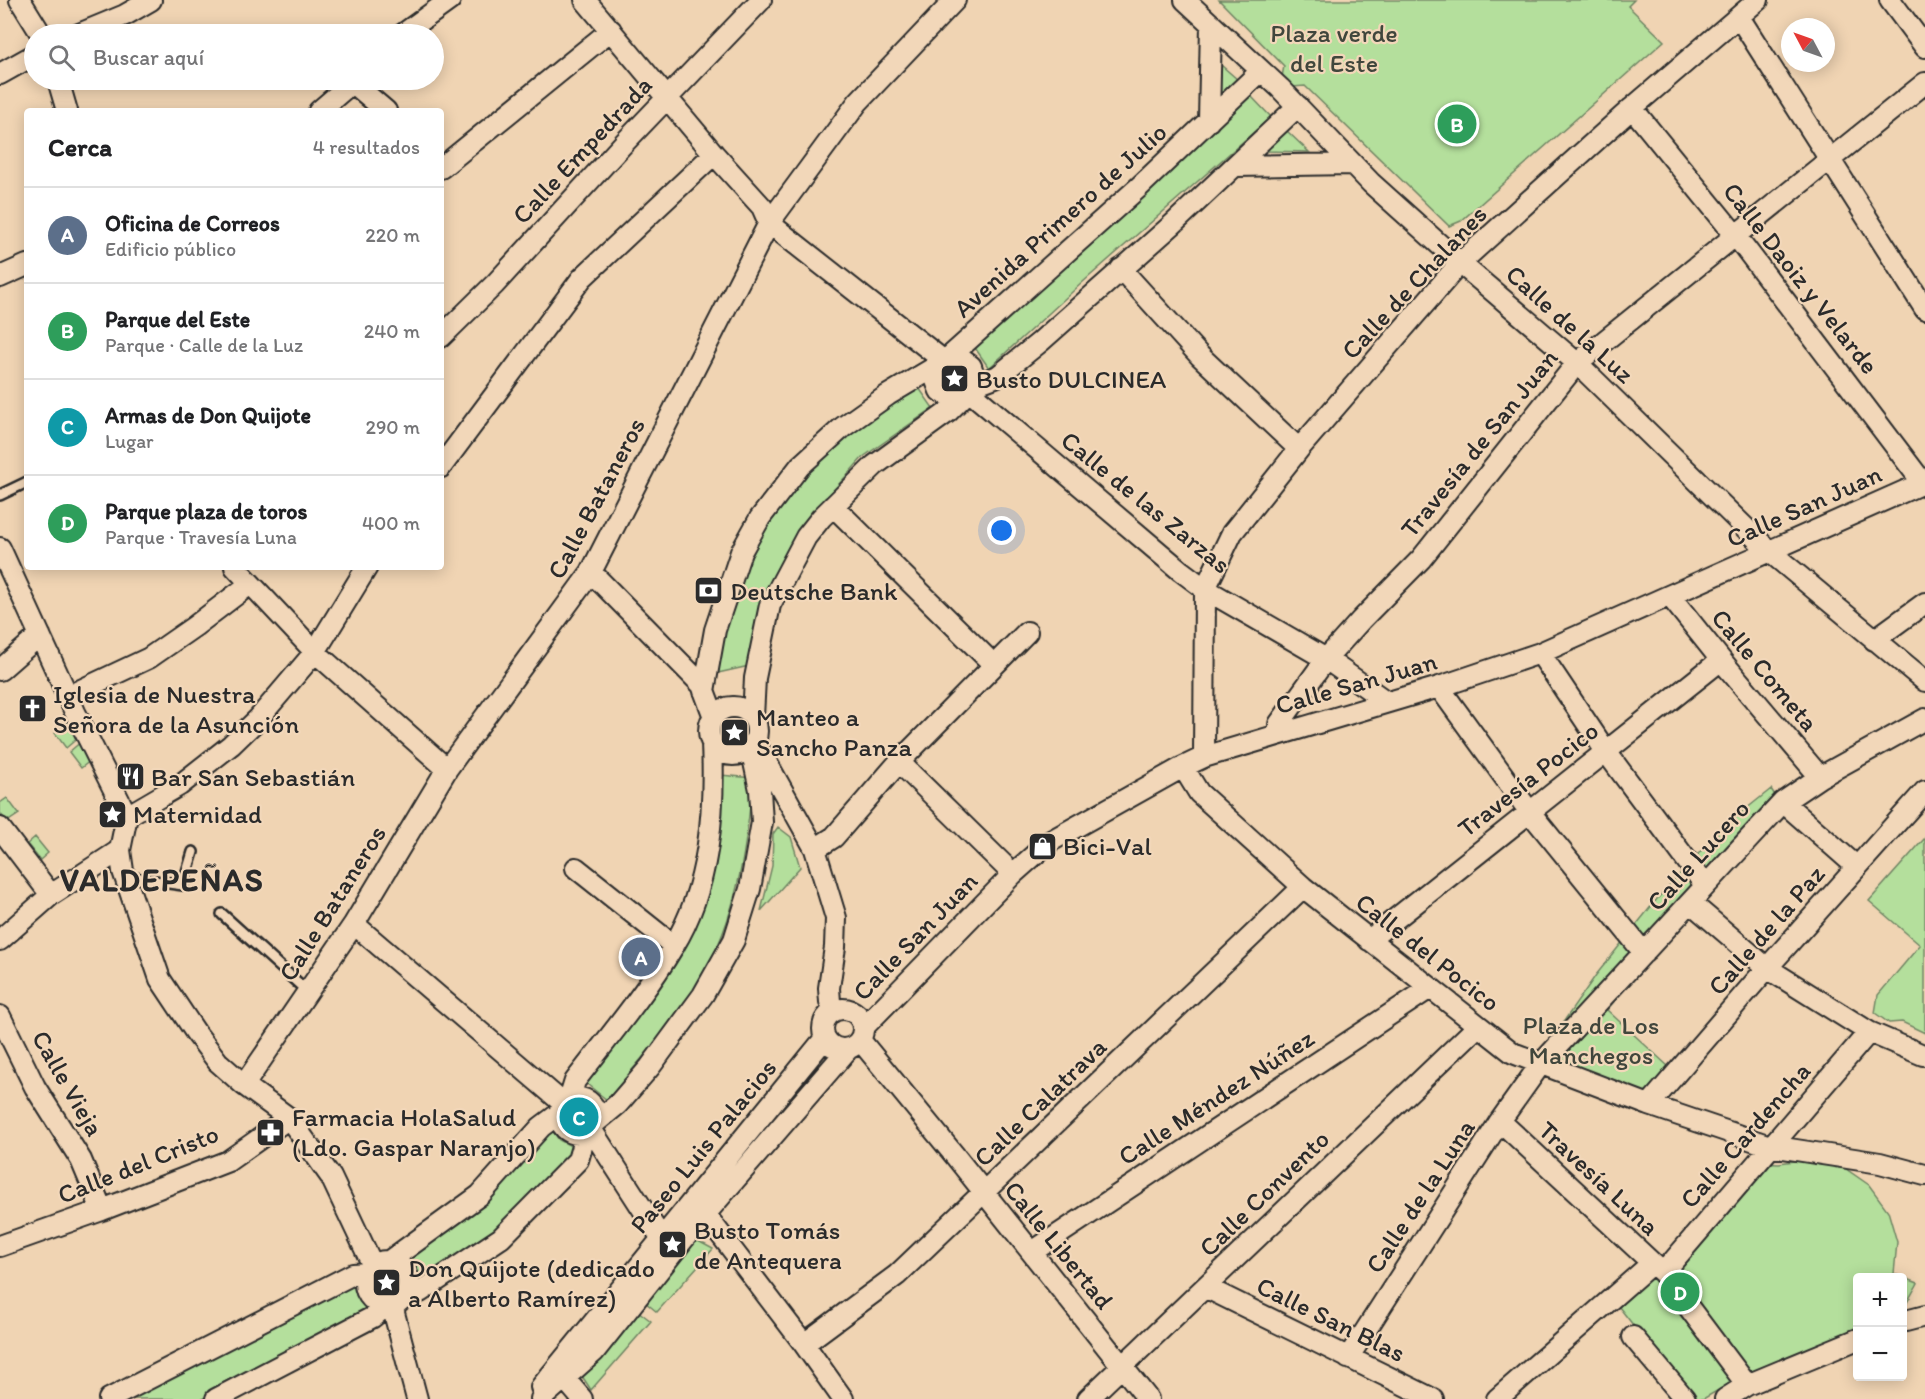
<!DOCTYPE html>
<html lang="es">
<head>
<meta charset="utf-8">
<style>
	body { margin:0; font-family:Itim,sans-serif; background:#f6f6f6; color:#202124 }
	.controls { position:absolute; right:18px; bottom:18px; display:grid; overflow:hidden; border-radius:6px; box-shadow:0 3px 15px #0003 }
	.controls button { width:54px; height:54px; display:grid; place-items:center; padding:0; border:0; border-bottom:2px solid #e0e0e0; background:#fff; color:#202124; font:30px sans-serif }
	.compass { position:absolute; left:1781px; top:18px; width:54px; height:54px; border-radius:50%; background:#fff; box-shadow:0 3px 15px #0003; rotate:311deg }
	.you { position:absolute; left:1002px; top:531px; width:21px; height:21px; margin:-15px; border:4px solid #fff; border-radius:50%; background:#1a73e8; box-shadow:0 0 0 9px #1a73e833 }
	.badge { display:grid; place-items:center; width:39px; height:39px; border-radius:50%; background:#2b2b2b; color:#fff; font-size:20px; font-weight:700 }
	.pin { position:absolute; translate:-50% -50%; border:3px solid #fff; box-shadow:0 2px 6px #0006 }
	.list { margin:0; padding:0; list-style:none }
	h2 { display:flex; justify-content:space-between; align-items:center; height:78px; margin:0; padding:0 24px; font-size:26px }
	h2 small { font-size:20px; font-weight:400; color:#757577 }
	.list li { display:grid; grid-template-columns:39px 1fr auto; gap:18px; align-items:center; box-sizing:border-box; height:96px; padding:0 24px; border-top:2px solid #e0e0e0 }
	.list b { display:block; font-size:22px; white-space:nowrap }
	.list p { margin:0; font-size:20px; white-space:nowrap; color:#757577 }
	.list em { font-size:20px; font-style:normal; color:#757577 }
	.icon { flex:none; width:33px; height:33px; fill:none; stroke:currentColor; stroke-width:2; stroke-linecap:round; stroke-linejoin:round }
	.map { position:relative; flex:none; width:1925px; height:1399px; overflow:hidden }
	.search { position:absolute; background:#fff; box-shadow:0 3px 15px #0003; left:24px; top:24px; width:420px; height:66px; display:flex; align-items:center; gap:15px; box-sizing:border-box; padding:0 21px; border-radius:33px; color:#757577; font-size:22px }
	.panel { position:absolute; background:#fff; box-shadow:0 3px 15px #0003; left:24px; top:108px; width:420px; height:462px; border-radius:6px }
	.map>svg:first-child { display:block }
</style>
</head>
<body>
<div class="map">
<svg width="1925" height="1399" viewBox="0 0 1925 1399">
	<rect width="100%" height="100%" fill="#f0d4b3"/>
	<filter id="ink" filterUnits="userSpaceOnUse"><feTurbulence type="fractalNoise" baseFrequency=".0167" numOctaves="2"/><feDisplacementMap in="SourceGraphic" scale="12" xChannelSelector="R" yChannelSelector="G"/><feConvolveMatrix kernelMatrix="1 2 1 2 8 2 1 2 1" color-interpolation-filters="sRGB"/></filter>
	<g filter="url(#ink)">
		<!-- green -->
		<path fill="#b4df9c" stroke="#708564" stroke-width="1.5" d="M1219,0H1634L1628,6L1664,41L1461,221L1449,226L1305,86L1280,88L1284,66Z
			M1213,58L1238,80L1214,101Z
			M1250,95L1271,117L1083,282L989,368L973,345L1094,238Z
			M1287,131L1309,152L1264,151Z
			M917,385L933,408L863,457L815,511L749,666L718,673C721,655 723,636 728,619C743,566 771,511 809,470C841,437 881,412 917,385Z
			M72,718L80,736L66,748L55,733Z
			M82,741L91,760L81,768L69,752Z
			M720,775L753,778C747,841 739,907 709,964C683,1014 642,1057 607,1100L583,1081L654,994L683,949L706,895Z
			M1771,789L1782,806L1653,954L1607,1010L1668,1066L1645,1094L1539,1057L1596,975L1657,899L1721,829Z
			M7,798L19,814L7,822L0,813V803Z
			M778,827L791,837L800,867L761,911L772,866L773,834Z
			M35,837L48,853L40,860L27,844Z
			M1925,838V1033L1902,1022L1889,1023L1875,1013L1878,995L1920,945L1869,901Z
			M552,1130L559,1140L573,1147L574,1153L500,1228L416,1287L414,1271L400,1257Z
			M1811,1159L1843,1167L1869,1185L1888,1211L1897,1242L1894,1274L1918,1283L1905,1306L1903,1307L1902,1278H1858L1857,1328L1746,1374L1703,1399H1691L1619,1307L1652,1276L1756,1162L1779,1163Z
			M698,1241L713,1249L657,1312L645,1302L689,1245Z
			M350,1282L369,1312L202,1399H126Z
			M638,1311L651,1321L591,1390L582,1376Z"/>
		<g fill="none" stroke-linecap="round" stroke-linejoin="round">
			<defs>
				<path id="lane" d="M0,495L27,482
					M126,877L183,885L193,852
					M222,914L308,992"/>
				<path id="street" d="M20,0L41,34
					M585,0L714,154L762,207L769,223L944,361
					M1185,0L1280,88L1371,183L1460,263L1577,363L1769,551L1925,681
					M1890,0L1925,47
					M1739,17L1925,309
					M79,34L125,15L151,0
					M403,34L450,0
					M0,74L34,55
					M58,80L67,111
					M352,82L386,111
					M1632,108L1736,236L1923,483
					M319,111L355,80
					M1209,121L1211,24
					M1236,166L1352,164
					M441,168L611,30
					M1121,269L1200,356L1299,449
					M0,277L27,265
					M441,337L495,284L624,143L761,0
					M947,359L1138,188L1261,71
					M974,385L998,376L1040,342L1172,225L1298,106
					M969,391L1181,571L1205,589L1326,659L1387,702
					M441,467L582,278L714,154
					M833,506L994,665
					M0,548L75,712L127,816L120,850L51,895L0,940
					M235,567L315,652L447,769
					M591,572L702,685L714,717
					M1670,596L1721,660L1820,777
					M1874,640L1925,603
					M1540,653L1607,753L1705,885
					M0,670L40,635
					M1439,687L1529,811L1644,953
					M704,691L715,630L741,552L760,518L800,466L843,427L888,395L940,364
					M68,696L149,658L195,626L250,584
					M709 731a24 24 0 1 1 48 0a24 24 0 1 1-48 0Z
					M753,717L755,678L770,605L806,537L821,518L875,465L948,412L969,391L975,379L971,366L960,358H953L944,361L936,371L935,378L940,391L952,397L966,394
					M1279,734V724L1326,659L1361,620L1421,559L1577,363L1925,83
					M757,745L815,849L836,918L835,947L829,988L830,1002L836,1010
					M1204,757L1205,589L1232,533L1299,449L1460,263L1632,108L1758,0
					M899,762L1013,874
					M1183,767L1199,793L1303,887L1513,1053L1649,1105L1770,1146L1880,1163L1925,1175
					M1783,802L1857,867
					M127,816L180,785L231,745L258,719L315,652L367,567
					M0,828L51,895
					M815,849L834,837L899,762L1027,632
					M120,850L123,871L160,979L196,1033L218,1062L244,1085L289,1118L331,1177L373,1266
					M576,868L674,946
					M1691,903L1767,968L1869,1032L1923,1055
					M354,924L564,1104
					M1369,940L1721,660
					M823 1029a20 20 0 1 1 40 0a20 20 0 1 1-40 0Z
					M0,1016L35,1087L81,1160L102,1210
					M863,1028L1013,874L1049,842L1183,767L1204,757L1439,687L1540,653L1925,482
					M860,1040L956,1157L1148,1399
					M244,1085L354,924L447,769L591,572L769,223L858,102L955,0
					M560 1116a18 18 0 1 1 36 0a18 18 0 1 1-36 0Z
					M569,1100L575,1081C608,1038 645,994 673,947C710,887 715,811 712,742
					M1649,1105L1767,968L1925,791
					M1500,1121L1663,1273L1747,1385
					M595,1123L618,1104L650,1067L703,995L734,940L750,889L762,822L760,790L751,748
					M591,1129L662,1239
					M705,1214L804,1344L843,1399
					M0,1246L102,1210L228,1161L289,1118
					M1032,1252L1430,988
					M389,1261L480,1195L541,1127L561,1112
					M365 1283a22 22 0 1 1 44 0a22 22 0 1 1-44 0Z
					M1663,1273L1869,1032
					M1205,1287L1433,1399
					M403,1298L420,1292L501,1238L578,1160L586,1133
					M395,1303L394,1313L417,1399
					M1902,1322L1925,1316
					M1633,1337L1685,1399
					M804,1344L897,1275L1303,887
					M1348,1358L1500,1121L1540,1065L1783,802L1820,777L1925,719
					M565,1379L582,1399
					M541,1387L825,1038
					M109,1399L353,1274L367,1273
					M216,1399L373,1317L387,1305
					M541,1399L594,1352L683,1240L849,1048
					M1088,1399L1478,1026
					M1497,1399L1651,1264
					M1725,1399L1747,1385L1858,1339"/>
			</defs>
			<!-- lane casing -->
			<use href="#lane" stroke="#2b2b2b" stroke-width="14"/>
			<!-- street casing -->
			<use href="#street" stroke="#2b2b2b" stroke-width="24"/>
			<!-- lane -->
			<use href="#lane" stroke="#f2d7b9" stroke-width="9"/>
			<!-- street -->
			<use href="#street" stroke="#f2d7b9" stroke-width="20"/>
		</g>
	</g>
	<!-- icons -->
	<defs>
		<symbol id="sight-square" viewBox="-11 -11 22 22"><rect x="-9" y="-9" width="18" height="18" rx="4" fill="#2b2b2b" stroke="#f2d7b9"/><path d="M0-6L1.8-2.2L6-1.7L2.9 1.2L3.7 5.4L0 3.3L-3.7 5.4L-2.9 1.2L-6-1.7L-1.8-2.2Z" fill="#fff"/></symbol>
		<symbol id="bank-square" viewBox="-11 -11 22 22"><rect x="-9" y="-9" width="18" height="18" rx="4" fill="#2b2b2b" stroke="#f2d7b9"/><path d="M-6-4H6V4H-6ZM0-2.3a2.3 2.3 0 1 0 0 4.6a2.3 2.3 0 1 0 0-4.6Z" fill="#fff"/></symbol>
		<symbol id="church-square" viewBox="-11 -11 22 22"><rect x="-9" y="-9" width="18" height="18" rx="4" fill="#2b2b2b" stroke="#f2d7b9"/><path d="M-1.2-6h2.4v3.5h3.3v2.4h-3.3V6h-2.4V-.1h-3.3v-2.4h3.3Z" fill="#fff"/></symbol>
		<symbol id="restaurant-square" viewBox="-11 -11 22 22"><rect x="-9" y="-9" width="18" height="18" rx="4" fill="#2b2b2b" stroke="#f2d7b9"/><path d="M-5-6h1v4h1v-4h1v4h1v-4h1v5L-1.5 .5V6h-2V.5L-5-1ZM5-6V6H3V1.5H1.5Q1.5-4 5-6Z" fill="#fff"/></symbol>
		<symbol id="shop-square" viewBox="-11 -11 22 22"><rect x="-9" y="-9" width="18" height="18" rx="4" fill="#2b2b2b" stroke="#f2d7b9"/><path d="M-5-2.5h2.3a2.7 3.5 0 0 1 5.4 0H5L5.5 6h-11ZM-1.5-2.5h3a1.5 2.3 0 0 0-3 0Z" fill="#fff"/></symbol>
		<symbol id="pharmacy-square" viewBox="-11 -11 22 22"><rect x="-9" y="-9" width="18" height="18" rx="4" fill="#2b2b2b" stroke="#f2d7b9"/><path d="M-2-6h4v4h4v4h-4v4h-4v-4h-4v-4h4Z" fill="#fff"/></symbol>
	</defs>
	<g fill-rule="evenodd">
		<use href="#sight-square" x="938" y="362" width="33" height="33"/>
		<use href="#bank-square" x="692" y="574" width="33" height="33"/>
		<use href="#church-square" x="16" y="692" width="33" height="33"/>
		<use href="#sight-square" x="718" y="716" width="33" height="33"/>
		<use href="#restaurant-square" x="114" y="760" width="33" height="33"/>
		<use href="#sight-square" x="96" y="798" width="33" height="33"/>
		<use href="#shop-square" x="1026" y="830" width="33" height="33"/>
		<use href="#pharmacy-square" x="254" y="1116" width="33" height="33"/>
		<use href="#sight-square" x="656" y="1228" width="33" height="33"/>
		<use href="#sight-square" x="370" y="1266" width="33" height="33"/>
	</g>
	<g text-anchor="middle" stroke-width="4.5" stroke-linejoin="round" paint-order="stroke">
		<!-- park labels -->
		<g font-size="26" fill="#40463c" stroke="#f2d7b9">
			<text x="1334" y="42">Plaza verde<tspan x="1334" dy="30">del Este</tspan></text>
			<text x="1591" y="1034">Plaza de Los<tspan x="1591" dy="30">Manchegos</tspan></text>
		</g>
		<!-- street labels -->
		<g font-size="26" fill="#2b2b2b" stroke="#f2d7b9">
			<text transform="translate(582 150) rotate(-47)" y="9">Calle Empedrada</text>
			<text transform="translate(1060 220) rotate(-42)" y="9">Avenida Primero de Julio</text>
			<text transform="translate(1801 278) rotate(52)" y="9">Calle Daoiz y Velarde</text>
			<text transform="translate(1414 282) rotate(-47)" y="9">Calle de Chalanes</text>
			<text transform="translate(1570 324) rotate(42)" y="9">Calle de la Luz</text>
			<text transform="translate(1479 443) rotate(-51)" y="9">Travesía de San Juan</text>
			<text transform="translate(596 498) rotate(-62)" y="9">Calle Bataneros</text>
			<text transform="translate(1146 502) rotate(39)" y="9">Calle de las Zarzas</text>
			<text transform="translate(1804 506) rotate(-24)" y="9">Calle San Juan</text>
			<text transform="translate(1765 670) rotate(50)" y="9">Calle Cometa</text>
			<text transform="translate(1356 683) rotate(-16)" y="9">Calle San Juan</text>
			<text transform="translate(1528 779) rotate(-38)" y="9">Travesía Pocico</text>
			<text transform="translate(1698 855) rotate(-48)" y="9">Calle Lucero</text>
			<text transform="translate(332 903) rotate(-58)" y="9">Calle Bataneros</text>
			<text transform="translate(1766 930) rotate(-49)" y="9">Calle de la Paz</text>
			<text transform="translate(915 936) rotate(-46)" y="9">Calle San Juan</text>
			<text transform="translate(1428 952) rotate(38)" y="9">Calle del Pocico</text>
			<text transform="translate(68 1083) rotate(60)" y="9">Calle Vieja</text>
			<text transform="translate(1216 1097) rotate(-33)" y="9">Calle Méndez Núñez</text>
			<text transform="translate(1040 1102) rotate(-44)" y="9">Calle Calatrava</text>
			<text transform="translate(1745 1135) rotate(-49)" y="9">Calle Cardencha</text>
			<text transform="translate(703 1146) rotate(-51)" y="9">Paseo Luis Palacios</text>
			<text transform="translate(138 1164) rotate(-22)" y="9">Calle del Cristo</text>
			<text transform="translate(1599 1178) rotate(43)" y="9">Travesía Luna</text>
			<text transform="translate(1264 1193) rotate(-44)" y="9">Calle Convento</text>
			<text transform="translate(1420 1196) rotate(-57)" y="9">Calle de la Luna</text>
			<text transform="translate(1059 1245) rotate(51)" y="9">Calle Libertad</text>
			<text transform="translate(1331 1319) rotate(26)" y="9">Calle San Blas</text>
		</g>
		<!-- poi labels -->
		<g font-size="26" fill="#2b2b2b" stroke="#f2d7b9" text-anchor="start">
			<text x="976" y="388">Busto DULCINEA</text>
			<text x="730" y="600">Deutsche Bank</text>
			<text x="53" y="703">Iglesia de Nuestra<tspan x="53" dy="30">Señora de la Asunción</tspan></text>
			<text x="756" y="726">Manteo a<tspan x="756" dy="30">Sancho Panza</tspan></text>
			<text x="151" y="786">Bar San Sebastián</text>
			<text x="133" y="823">Maternidad</text>
			<text x="1063" y="855">Bici-Val</text>
			<text x="292" y="1126">Farmacia HolaSalud<tspan x="292" dy="30">(Ldo. Gaspar Naranjo)</tspan></text>
			<text x="694" y="1239">Busto Tomás<tspan x="694" dy="30">de Antequera</tspan></text>
			<text x="408" y="1277">Don Quijote (dedicado<tspan x="408" dy="30">a Alberto Ramírez)</tspan></text>
		</g>
		<!-- district labels -->
		<g font-size="32" font-weight="bold" letter-spacing="1.5" fill="#2b2b2b" stroke="#f2d7b9">
			<text x="162" y="891">VALDEPEÑAS</text>
		</g>
	</g>
</svg>
<div class="controls">
<button>+</button>
<button>−</button>
</div>
<svg class="compass" viewBox="-18 -18 36 36"><path d="M0-13l5 13h-10z" fill="#e53935"/><path d="M0 13l5-13h-10z" fill="#757577"/></svg>
<div class="you"></div>
<div class="pin badge" style="left:641px;top:957px;background:#5c6f8a">A</div>
<div class="pin badge" style="left:1457px;top:124px;background:#2e9e5b">B</div>
<div class="pin badge" style="left:579px;top:1117px;background:#0f9aa8">C</div>
<div class="pin badge" style="left:1680px;top:1292px;background:#2e9e5b">D</div>
<div class="search"><svg class="icon" aria-label="search" viewBox="0 0 24 24"><circle cx="10" cy="10" r="6"/><path d="M15 15l6 6"/></svg>Buscar aquí</div>
<section class="panel">
<h2>Cerca<small>4 resultados</small></h2>
<ul class="list">
<li><span class="badge" style="background:#5c6f8a">A</span><div><b>Oficina de Correos</b><p>Edificio público</p></div><em>220 m</em></li>
<li><span class="badge" style="background:#2e9e5b">B</span><div><b>Parque del Este</b><p>Parque · Calle de la Luz</p></div><em>240 m</em></li>
<li><span class="badge" style="background:#0f9aa8">C</span><div><b>Armas de Don Quijote</b><p>Lugar</p></div><em>290 m</em></li>
<li><span class="badge" style="background:#2e9e5b">D</span><div><b>Parque plaza de toros</b><p>Parque · Travesía Luna</p></div><em>400 m</em></li>
</ul>
</section>
</div>
</body>
</html>
